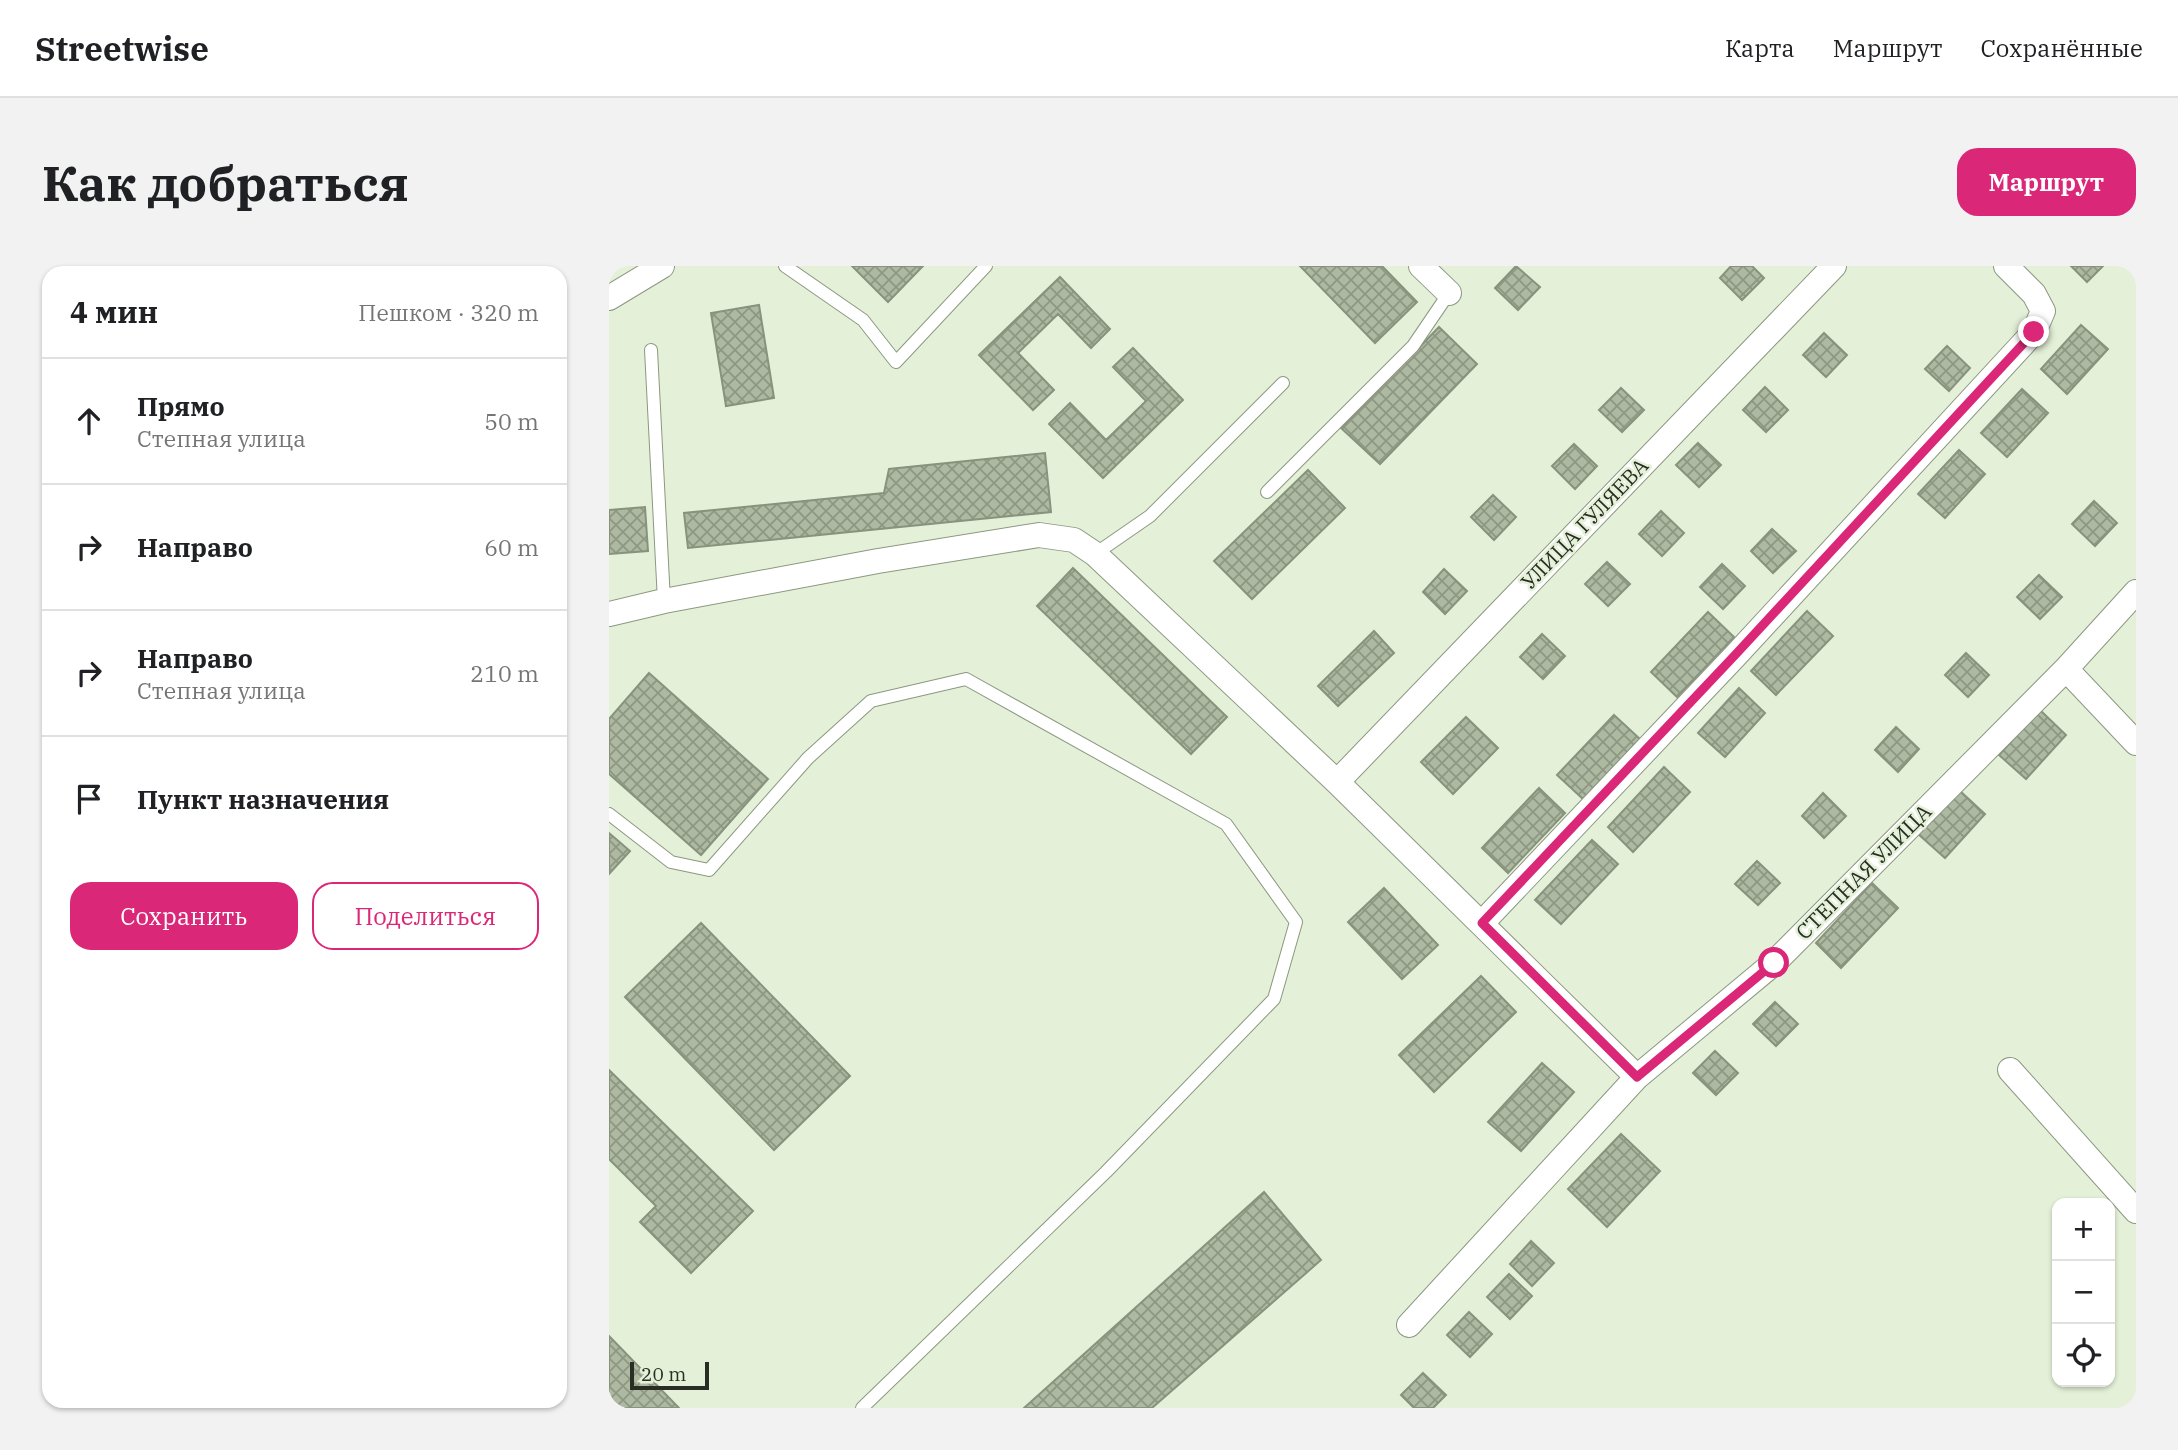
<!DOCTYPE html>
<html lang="ru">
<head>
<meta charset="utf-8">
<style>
	body { margin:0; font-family:"IBM Plex Serif",serif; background:#f2f2f2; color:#202124 }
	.controls { position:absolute; right:21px; bottom:21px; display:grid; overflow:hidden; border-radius:14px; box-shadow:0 2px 5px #0004 }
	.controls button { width:63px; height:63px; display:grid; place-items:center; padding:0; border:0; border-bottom:2px solid #e0e0e0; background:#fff; color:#202124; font:35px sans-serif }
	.scale { position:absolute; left:21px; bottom:18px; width:79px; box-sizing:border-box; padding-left:7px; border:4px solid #292e24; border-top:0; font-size:19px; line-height:24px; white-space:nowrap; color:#292e24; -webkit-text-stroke:5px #e4f1d8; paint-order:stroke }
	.stop { position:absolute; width:21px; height:21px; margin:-16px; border:5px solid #db2777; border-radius:50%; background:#fff }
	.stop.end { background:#db2777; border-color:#fff; box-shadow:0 2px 7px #0008 }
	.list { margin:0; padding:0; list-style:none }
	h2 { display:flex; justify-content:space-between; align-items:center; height:91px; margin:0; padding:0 28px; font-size:30px }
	h2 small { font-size:23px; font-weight:400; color:#757577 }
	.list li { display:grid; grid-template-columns:46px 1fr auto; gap:21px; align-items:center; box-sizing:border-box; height:126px; padding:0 28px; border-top:2px solid #e0e0e0 }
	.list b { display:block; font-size:26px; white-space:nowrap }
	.list p { margin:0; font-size:23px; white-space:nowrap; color:#757577 }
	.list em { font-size:23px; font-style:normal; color:#757577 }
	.actions { display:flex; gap:14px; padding:21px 28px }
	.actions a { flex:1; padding:16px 0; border:2px solid #db2777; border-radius:21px; text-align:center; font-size:24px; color:#db2777 }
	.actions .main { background:#db2777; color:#fff }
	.icon { flex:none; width:38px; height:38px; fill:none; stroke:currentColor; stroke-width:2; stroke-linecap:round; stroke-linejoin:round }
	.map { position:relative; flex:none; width:1527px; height:1142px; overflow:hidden; border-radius:21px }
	header { display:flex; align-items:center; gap:42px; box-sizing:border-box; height:98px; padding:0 35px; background:#fff; border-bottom:2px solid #e0e0e0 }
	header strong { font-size:33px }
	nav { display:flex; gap:38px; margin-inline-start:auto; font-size:24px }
	.intro { display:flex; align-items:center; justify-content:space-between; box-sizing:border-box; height:168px; padding:0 42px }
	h1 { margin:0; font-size:49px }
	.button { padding:18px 32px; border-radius:21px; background:#db2777; color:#fff; font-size:24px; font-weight:700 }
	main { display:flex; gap:42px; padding:0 42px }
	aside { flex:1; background:#fff; border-radius:21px; box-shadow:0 2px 5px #0004 }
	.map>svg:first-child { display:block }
</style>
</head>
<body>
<header>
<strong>Streetwise</strong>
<nav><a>Карта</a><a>Маршрут</a><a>Сохранённые</a></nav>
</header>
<div class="intro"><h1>Как добраться</h1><a class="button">Маршрут</a></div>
<main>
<aside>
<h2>4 мин<small>Пешком · 320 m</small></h2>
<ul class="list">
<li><svg class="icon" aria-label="ahead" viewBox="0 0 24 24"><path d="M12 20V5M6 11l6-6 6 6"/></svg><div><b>Прямо</b><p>Степная улица</p></div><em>50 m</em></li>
<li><svg class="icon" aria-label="right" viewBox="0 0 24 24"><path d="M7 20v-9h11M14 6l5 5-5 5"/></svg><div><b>Направо</b></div><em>60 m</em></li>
<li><svg class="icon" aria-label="right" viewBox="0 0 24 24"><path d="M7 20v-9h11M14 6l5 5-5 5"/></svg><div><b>Направо</b><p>Степная улица</p></div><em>210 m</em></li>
<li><svg class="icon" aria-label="arrive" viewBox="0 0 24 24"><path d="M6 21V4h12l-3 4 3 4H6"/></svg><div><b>Пункт назначения</b></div></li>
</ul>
<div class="actions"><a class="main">Сохранить</a><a>Поделиться</a></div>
</aside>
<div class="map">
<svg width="1527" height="1142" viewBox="0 0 1527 1142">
	<defs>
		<pattern id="building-cross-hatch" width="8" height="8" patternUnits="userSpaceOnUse" patternTransform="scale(1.75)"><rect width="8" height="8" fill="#adb9a1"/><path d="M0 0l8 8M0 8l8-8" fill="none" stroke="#8d9783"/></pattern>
	</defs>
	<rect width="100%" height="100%" fill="#e4f1d8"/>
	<!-- building -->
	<path fill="url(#building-cross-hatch)" stroke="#87937c" stroke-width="2" d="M243,0H314L279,36Z
		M691,0H773L808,36L766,77Z
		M907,0L931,21L909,44L886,22Z
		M1122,0H1143L1155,12L1133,34L1111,12Z
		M1462,0H1494L1478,16Z
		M451,11L501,63L482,82L449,48L409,87L445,124L424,144L370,89Z
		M150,39L165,132L117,140L102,47Z
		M1472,59L1499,83L1458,128L1432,103Z
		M830,61L868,98L771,198L732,162Z
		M1215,67L1238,89L1217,111L1194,89Z
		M1338,80L1361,102L1340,125L1316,103Z
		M524,82L574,134L494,212L440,158L461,137L497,174L537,135L504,101Z
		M1156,121L1179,144L1157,166L1134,144Z
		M1012,122L1035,144L1013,166L990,144Z
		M1413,123L1439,147L1398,191L1372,167Z
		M1089,177L1112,199L1090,221L1067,199Z
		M965,178L988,200L966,223L943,200Z
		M1350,184L1376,208L1336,252L1309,228Z
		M436,187L442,246L79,282L75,247L275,227L280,203Z
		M699,204L736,242L643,333L605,295Z
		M884,229L907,251L885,274L862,251Z
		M1485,235L1508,257L1486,280L1463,258Z
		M36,241L39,285L0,288V244Z
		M1052,245L1075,267L1053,290L1030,268Z
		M1163,263L1187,285L1164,307L1142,285Z
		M998,296L1021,318L999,340L976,318Z
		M1113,298L1136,320L1114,343L1091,321Z
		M464,302L618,451L582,488L428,340Z
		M835,303L858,325L836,348L814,326Z
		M1430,309L1453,331L1431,353L1408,331Z
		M1198,345L1224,370L1167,429L1142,405Z
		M1099,346L1125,371L1068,431L1042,406Z
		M765,365L785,387L729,440L709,420Z
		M933,368L956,390L934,413L911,391Z
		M1357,387L1380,409L1359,431L1336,409Z
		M40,407L159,513L92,589L0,508V453Z
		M1130,422L1156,447L1116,491L1089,467Z
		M1431,444L1457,469L1417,513L1390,489Z
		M1005,449L1031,473L974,533L948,509Z
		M857,451L889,482L844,528L812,496Z
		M1287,461L1310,483L1289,506L1266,484Z
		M1055,501L1081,526L1024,586L999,561Z
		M930,522L956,547L899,607L873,582Z
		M1350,524L1376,548L1336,592L1309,568Z
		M1214,527L1237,550L1215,572L1193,550Z
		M0,567L21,585L0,608Z
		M983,574L1009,598L952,658L926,634Z
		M1148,595L1171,617L1149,639L1126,618Z
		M1263,617L1289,642L1232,702L1207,677Z
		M775,622L829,679L793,713L739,656Z
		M92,657L241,810L165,884L16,731Z
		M872,710L907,746L825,826L790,789Z
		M1166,736L1189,758L1167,780L1144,758Z
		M1106,785L1129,807L1107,829L1084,807Z
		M933,797L965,826L912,885L879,856Z
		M0,804L144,945L82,1007L31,956L47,940L0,893Z
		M1012,868L1051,905L998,961L959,923Z
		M655,926L712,994L543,1142H415Z
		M922,975L945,997L923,1020L901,998Z
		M900,1008L923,1030L901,1053L878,1031Z
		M860,1046L883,1068L861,1091L838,1069Z
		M0,1070L70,1142H0Z
		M814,1107L837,1129L824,1142H805L792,1129Z"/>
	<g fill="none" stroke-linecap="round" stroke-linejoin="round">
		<defs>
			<path id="lane" d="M176,0L254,54L287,96L377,0
				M42,84L55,335
				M658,226L804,80L840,27
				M486,288L541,250L674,117
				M0,548L62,596L100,604L199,492L262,435L357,413L617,558L687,656L665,733L497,906L253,1142"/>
			<path id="street" d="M812,0L840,27
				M0,32L53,0
				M0,348L55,335L269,295L430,269L465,274L486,288L728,516L1028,811
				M1457,403L1527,477
				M728,516L1225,0
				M873,657L1127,389L1425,66L1434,45L1425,28L1397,0
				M1401,804L1527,945
				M800,1059L1028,811L1165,697L1457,403L1527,326"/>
		</defs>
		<!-- lane casing -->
		<use href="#lane" stroke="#8c9881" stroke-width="14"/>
		<!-- street casing -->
		<use href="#street" stroke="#8c9881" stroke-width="26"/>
		<!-- lane -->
		<use href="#lane" stroke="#fff" stroke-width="12"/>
		<!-- street -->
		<use href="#street" stroke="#fff" stroke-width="24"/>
	</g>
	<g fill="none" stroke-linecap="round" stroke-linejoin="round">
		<!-- route -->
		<path stroke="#db2777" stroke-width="9" d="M1165,697L1028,811L873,657L1127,388L1425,66"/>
	</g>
	<g text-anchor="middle" stroke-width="5" stroke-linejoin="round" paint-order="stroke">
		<!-- street labels -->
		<g font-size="21" fill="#292e24" stroke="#e4f1d8">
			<text transform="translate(976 258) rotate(-46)" y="7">УЛИЦА ГУЛЯЕВА</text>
			<text transform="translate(1255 606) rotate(-45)" y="7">СТЕПНАЯ УЛИЦА</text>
		</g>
	</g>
</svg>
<div class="controls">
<button>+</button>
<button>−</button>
<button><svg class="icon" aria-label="locate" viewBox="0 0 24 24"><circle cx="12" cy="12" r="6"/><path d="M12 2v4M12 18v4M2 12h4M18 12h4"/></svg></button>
</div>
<div class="scale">20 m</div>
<div class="stop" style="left:1165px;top:697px"></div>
<div class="stop end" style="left:1425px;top:66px"></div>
</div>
</main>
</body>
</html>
